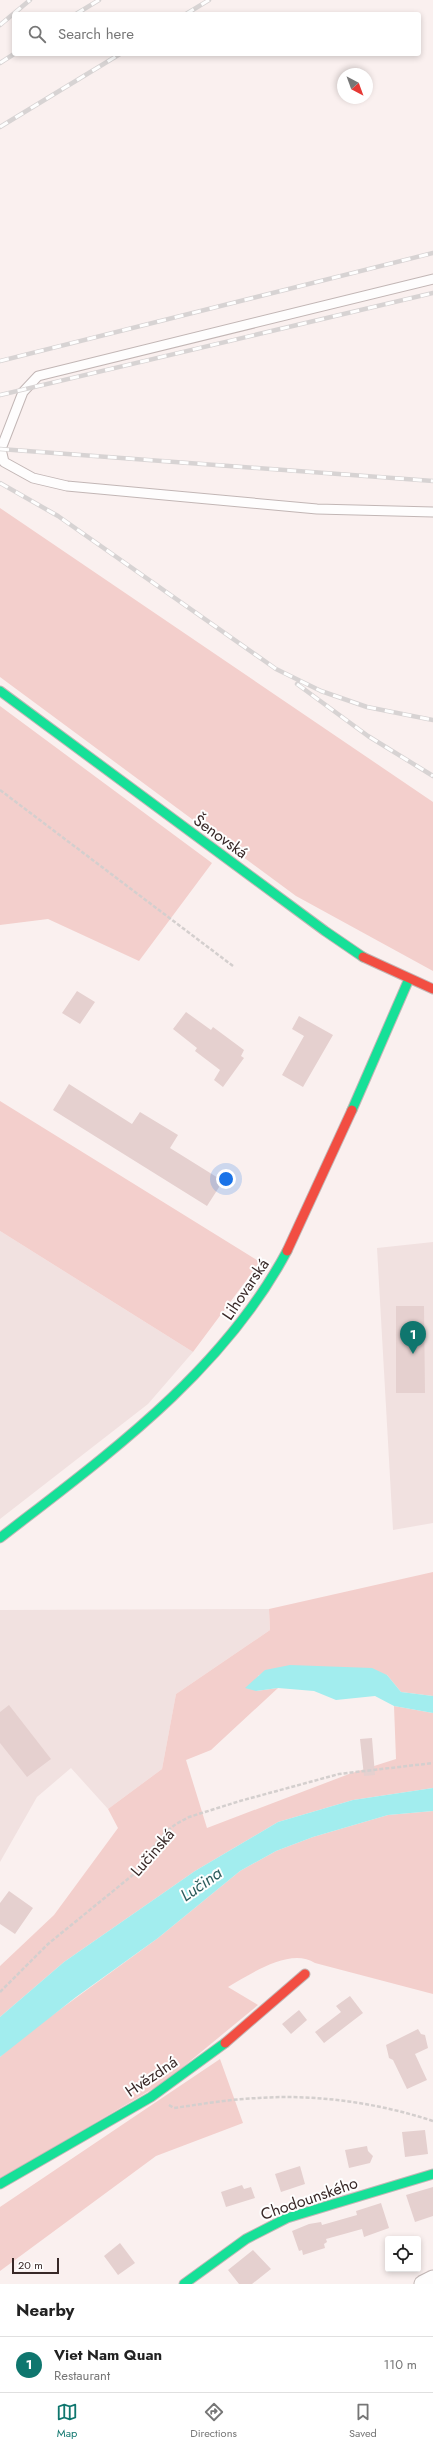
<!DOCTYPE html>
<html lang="en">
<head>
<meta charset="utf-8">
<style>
	body { margin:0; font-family:Jost,sans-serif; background:#f2f2f2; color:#222 }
	.controls { position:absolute; right:12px; bottom:12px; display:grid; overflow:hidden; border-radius:4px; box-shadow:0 2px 6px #0003 }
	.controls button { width:36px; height:36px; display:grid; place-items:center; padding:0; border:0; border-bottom:1px solid #e0e0e0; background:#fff; color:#222; font:20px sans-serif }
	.compass { position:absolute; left:337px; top:68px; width:36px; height:36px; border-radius:50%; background:#fff; box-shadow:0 2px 6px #0003; rotate:139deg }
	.scale { position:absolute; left:12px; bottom:10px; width:47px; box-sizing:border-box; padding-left:4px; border:2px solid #382827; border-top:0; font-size:11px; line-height:14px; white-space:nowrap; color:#382827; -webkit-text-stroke:3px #fefefe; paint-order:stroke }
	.you { position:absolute; left:226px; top:1179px; width:14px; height:14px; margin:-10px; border:3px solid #fff; border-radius:50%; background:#1a73e8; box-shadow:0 0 0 6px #1a73e833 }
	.badge { display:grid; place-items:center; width:26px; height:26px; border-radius:50%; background:#0f766e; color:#fff; font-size:13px; font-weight:700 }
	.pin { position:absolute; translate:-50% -33px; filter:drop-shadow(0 1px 2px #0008) }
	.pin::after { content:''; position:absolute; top:21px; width:14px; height:12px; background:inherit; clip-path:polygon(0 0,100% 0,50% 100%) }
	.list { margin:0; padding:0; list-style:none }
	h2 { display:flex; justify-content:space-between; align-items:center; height:52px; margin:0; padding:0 16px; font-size:17px }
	h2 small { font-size:13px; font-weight:400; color:#767676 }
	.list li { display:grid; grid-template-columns:26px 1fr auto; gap:12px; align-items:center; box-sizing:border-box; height:56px; padding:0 16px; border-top:1px solid #e0e0e0 }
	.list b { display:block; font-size:15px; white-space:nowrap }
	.list p { margin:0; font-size:13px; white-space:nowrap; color:#767676 }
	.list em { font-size:13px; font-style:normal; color:#767676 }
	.icon { flex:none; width:22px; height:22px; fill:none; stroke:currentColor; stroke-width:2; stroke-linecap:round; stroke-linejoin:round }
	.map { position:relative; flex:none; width:433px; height:2284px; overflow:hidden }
	.search { position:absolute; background:#fff; box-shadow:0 2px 6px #0003; left:12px; right:12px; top:12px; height:44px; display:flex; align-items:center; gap:10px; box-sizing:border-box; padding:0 14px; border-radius:4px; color:#767676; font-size:15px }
	.sheet { height:108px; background:#fff }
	nav { display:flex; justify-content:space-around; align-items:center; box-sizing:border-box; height:56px; border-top:1px solid #e0e0e0; background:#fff; font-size:11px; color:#767676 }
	nav a { display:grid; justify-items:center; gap:2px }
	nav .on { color:#0f766e }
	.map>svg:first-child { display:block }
</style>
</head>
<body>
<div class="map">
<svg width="433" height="2284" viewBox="0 0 433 2284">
	<rect width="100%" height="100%" fill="#faf0ef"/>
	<!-- built -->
	<path fill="#f1e1e0" d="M0,1231L193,1352L148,1404L0,1519Z
		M433,1242V1523L393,1530L377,1248Z
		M269,1609L270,1630L176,1694L162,1769L108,1809L71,1768L37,1797L0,1862V1610Z"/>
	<!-- green -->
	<path fill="#f3cfcc" d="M0,508L433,802V971L296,896L0,677Z
		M0,706L212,863L139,961L48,919L0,925Z
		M0,1101L260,1262L193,1352L0,1231Z
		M433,1572V1696L401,1692L387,1675C353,1672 285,1657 258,1676L256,1691L278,1688L211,1750L186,1760L207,1828L349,1774L396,1759L394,1706L433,1713V1788L353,1800L278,1822L195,1871L64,1962L0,2017V1966L54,1915L118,1828L108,1809L162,1769L176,1694L270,1630L269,1609Z
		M433,1811V1994L315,1963C290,1947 251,1974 228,1987L258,2005L166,2081L0,2179V2057L21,2038L158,1938L240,1871L276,1851L313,1837L388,1815Z
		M220,2059L243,2123L156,2156L0,2271V2207Z"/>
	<!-- water -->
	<path fill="#a2edee" d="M290,1665L372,1668L387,1675L401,1692L433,1696V1713L394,1706L375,1696L336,1700L314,1691L278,1688L256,1691L245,1688L265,1670Z
		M433,1788V1811L388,1815L313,1837L276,1851L240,1871L158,1938L76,1997L0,2057V2017L64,1962L195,1871L278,1822L353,1800Z"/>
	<!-- building -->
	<path fill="#e5d0cf" d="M77,991L95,1002L80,1024L62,1013Z
		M186,1012L211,1030L213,1027L244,1050L241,1056L244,1058L223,1087L214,1080L220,1070L195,1051L197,1048L173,1029Z
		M299,1016L333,1035L303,1087L282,1075L304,1036L292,1029Z
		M69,1084L132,1124L140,1112L178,1135L170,1148L223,1181L207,1206L53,1110Z
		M396,1306H424L425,1393H396Z
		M9,1705L51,1759L27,1777L0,1743V1712Z
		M372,1738L375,1775L364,1776L360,1739Z
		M9,1891L33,1908L15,1934L0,1924V1903Z
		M350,1996L363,2013L324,2043L315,2032L341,2012L336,2006Z
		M299,2010L307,2020L291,2034L282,2024Z
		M418,2029L421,2034L425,2035L428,2048L415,2054L427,2080L407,2089L393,2060L389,2058L386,2045Z
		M425,2130L428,2154L405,2157L402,2132Z
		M367,2146L368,2151L373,2156L370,2163L349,2168L345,2150Z
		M300,2166L305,2184L281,2192L275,2174Z
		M242,2185L244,2189L251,2187L255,2198L226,2207L221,2192Z
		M433,2187V2216L415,2222L406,2195Z
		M381,2203L389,2228L364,2237L362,2229L326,2239L327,2242L324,2244L325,2248L303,2255L302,2250L299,2251L292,2231L309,2224L321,2222L322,2225L357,2215L356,2211Z
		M120,2243L135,2263L118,2275L104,2256Z
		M253,2250L271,2269L252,2284H239L228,2270Z"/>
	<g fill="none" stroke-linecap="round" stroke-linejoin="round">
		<defs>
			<path id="lane" d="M433,279L38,376L23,392L1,449L4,462L33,478L67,486L317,509L433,512"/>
			<path id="street" d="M423,2284L433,2279"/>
			<path id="fast" d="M0,691L325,931L363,957
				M352,1110L409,979
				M0,1538C107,1455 222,1373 287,1251
				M0,2184L151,2097L225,2043
				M184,2284L246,2239L287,2218L433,2174"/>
			<path id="jam" d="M363,957L433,989
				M287,1251L352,1110
				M225,2043L305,1974"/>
		</defs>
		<!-- lane casing -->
		<use href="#lane" stroke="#c2b6b5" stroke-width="11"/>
		<!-- street casing -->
		<use href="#street" stroke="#c2b6b5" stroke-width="19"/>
		<!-- fast casing -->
		<use href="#fast" stroke="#c2b6b5" stroke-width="11"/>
		<!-- jam casing -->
		<use href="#jam" stroke="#c2b6b5" stroke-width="11"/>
		<!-- path -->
		<path stroke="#d4cfce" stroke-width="2.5" stroke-dasharray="4 2" stroke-linecap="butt" d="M0,790L233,966
			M0,1992L48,1944L134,1874L162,1835L176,1824L189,1817L240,1801L339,1774L433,1763
			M169,2105L174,2108C202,2104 231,2099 259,2098C317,2094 378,2103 433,2121"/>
		<!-- lane -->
		<use href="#lane" stroke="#fefdfd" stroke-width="9"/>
		<!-- street -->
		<use href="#street" stroke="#fefdfd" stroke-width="17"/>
		<!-- fast -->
		<use href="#fast" stroke="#16e098" stroke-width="9"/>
		<!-- jam -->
		<use href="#jam" stroke="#f24e42" stroke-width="9"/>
		<defs>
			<path id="rail" d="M76,14L99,0
				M186,14L209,0
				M0,25L30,0
				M0,63L14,54
				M0,127L120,54
				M0,361L433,253
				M0,395L433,293
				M0,449L433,481
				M0,483L58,516L276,669L321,691L367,707L433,720
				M297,684L368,736L433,776"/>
		</defs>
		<!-- rail casing -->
		<use href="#rail" stroke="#d7d3d3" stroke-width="4.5"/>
		<!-- rail -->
		<use href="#rail" stroke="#fefefe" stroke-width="3" stroke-dasharray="9" stroke-linecap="butt"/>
	</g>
	<g text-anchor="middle" stroke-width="4" stroke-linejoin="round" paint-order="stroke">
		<!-- street labels -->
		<g font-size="16" fill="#382827" stroke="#fefefe">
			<text transform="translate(221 836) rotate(36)" y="6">Šenovská</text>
			<text transform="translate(245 1289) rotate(-56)" y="6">Lihovarská</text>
			<text transform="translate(152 1852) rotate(-49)" y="6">Lučinská</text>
			<text transform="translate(151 2076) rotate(-34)" y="6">Hvězdná</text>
			<text transform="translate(309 2198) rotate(-19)" y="6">Chodounského</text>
		</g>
		<!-- water labels -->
		<g font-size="17" font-style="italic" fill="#2c5d5d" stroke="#fefefe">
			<text transform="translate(201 1884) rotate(-35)" y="6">Lučina</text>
		</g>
	</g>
</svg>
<div class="controls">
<button><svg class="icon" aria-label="locate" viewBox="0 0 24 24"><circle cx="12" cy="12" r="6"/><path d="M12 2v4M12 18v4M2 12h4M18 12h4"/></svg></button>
</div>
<svg class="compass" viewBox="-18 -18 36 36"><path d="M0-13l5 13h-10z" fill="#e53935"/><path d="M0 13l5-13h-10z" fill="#767676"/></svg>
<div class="scale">20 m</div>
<div class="you"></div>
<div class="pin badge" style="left:413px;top:1354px">1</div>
<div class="search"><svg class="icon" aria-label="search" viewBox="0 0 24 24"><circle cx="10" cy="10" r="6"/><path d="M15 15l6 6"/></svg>Search here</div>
</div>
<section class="sheet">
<h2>Nearby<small></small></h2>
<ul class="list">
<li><span class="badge">1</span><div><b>Viet Nam Quan</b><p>Restaurant</p></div><em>110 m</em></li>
</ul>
</section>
<nav>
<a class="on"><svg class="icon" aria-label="map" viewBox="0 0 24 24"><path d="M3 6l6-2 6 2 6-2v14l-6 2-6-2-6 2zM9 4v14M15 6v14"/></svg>Map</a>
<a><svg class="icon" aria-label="directions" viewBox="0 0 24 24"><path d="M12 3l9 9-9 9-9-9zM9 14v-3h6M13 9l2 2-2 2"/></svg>Directions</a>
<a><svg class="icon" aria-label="saved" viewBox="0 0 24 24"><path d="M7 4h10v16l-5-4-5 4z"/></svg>Saved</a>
</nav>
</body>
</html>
